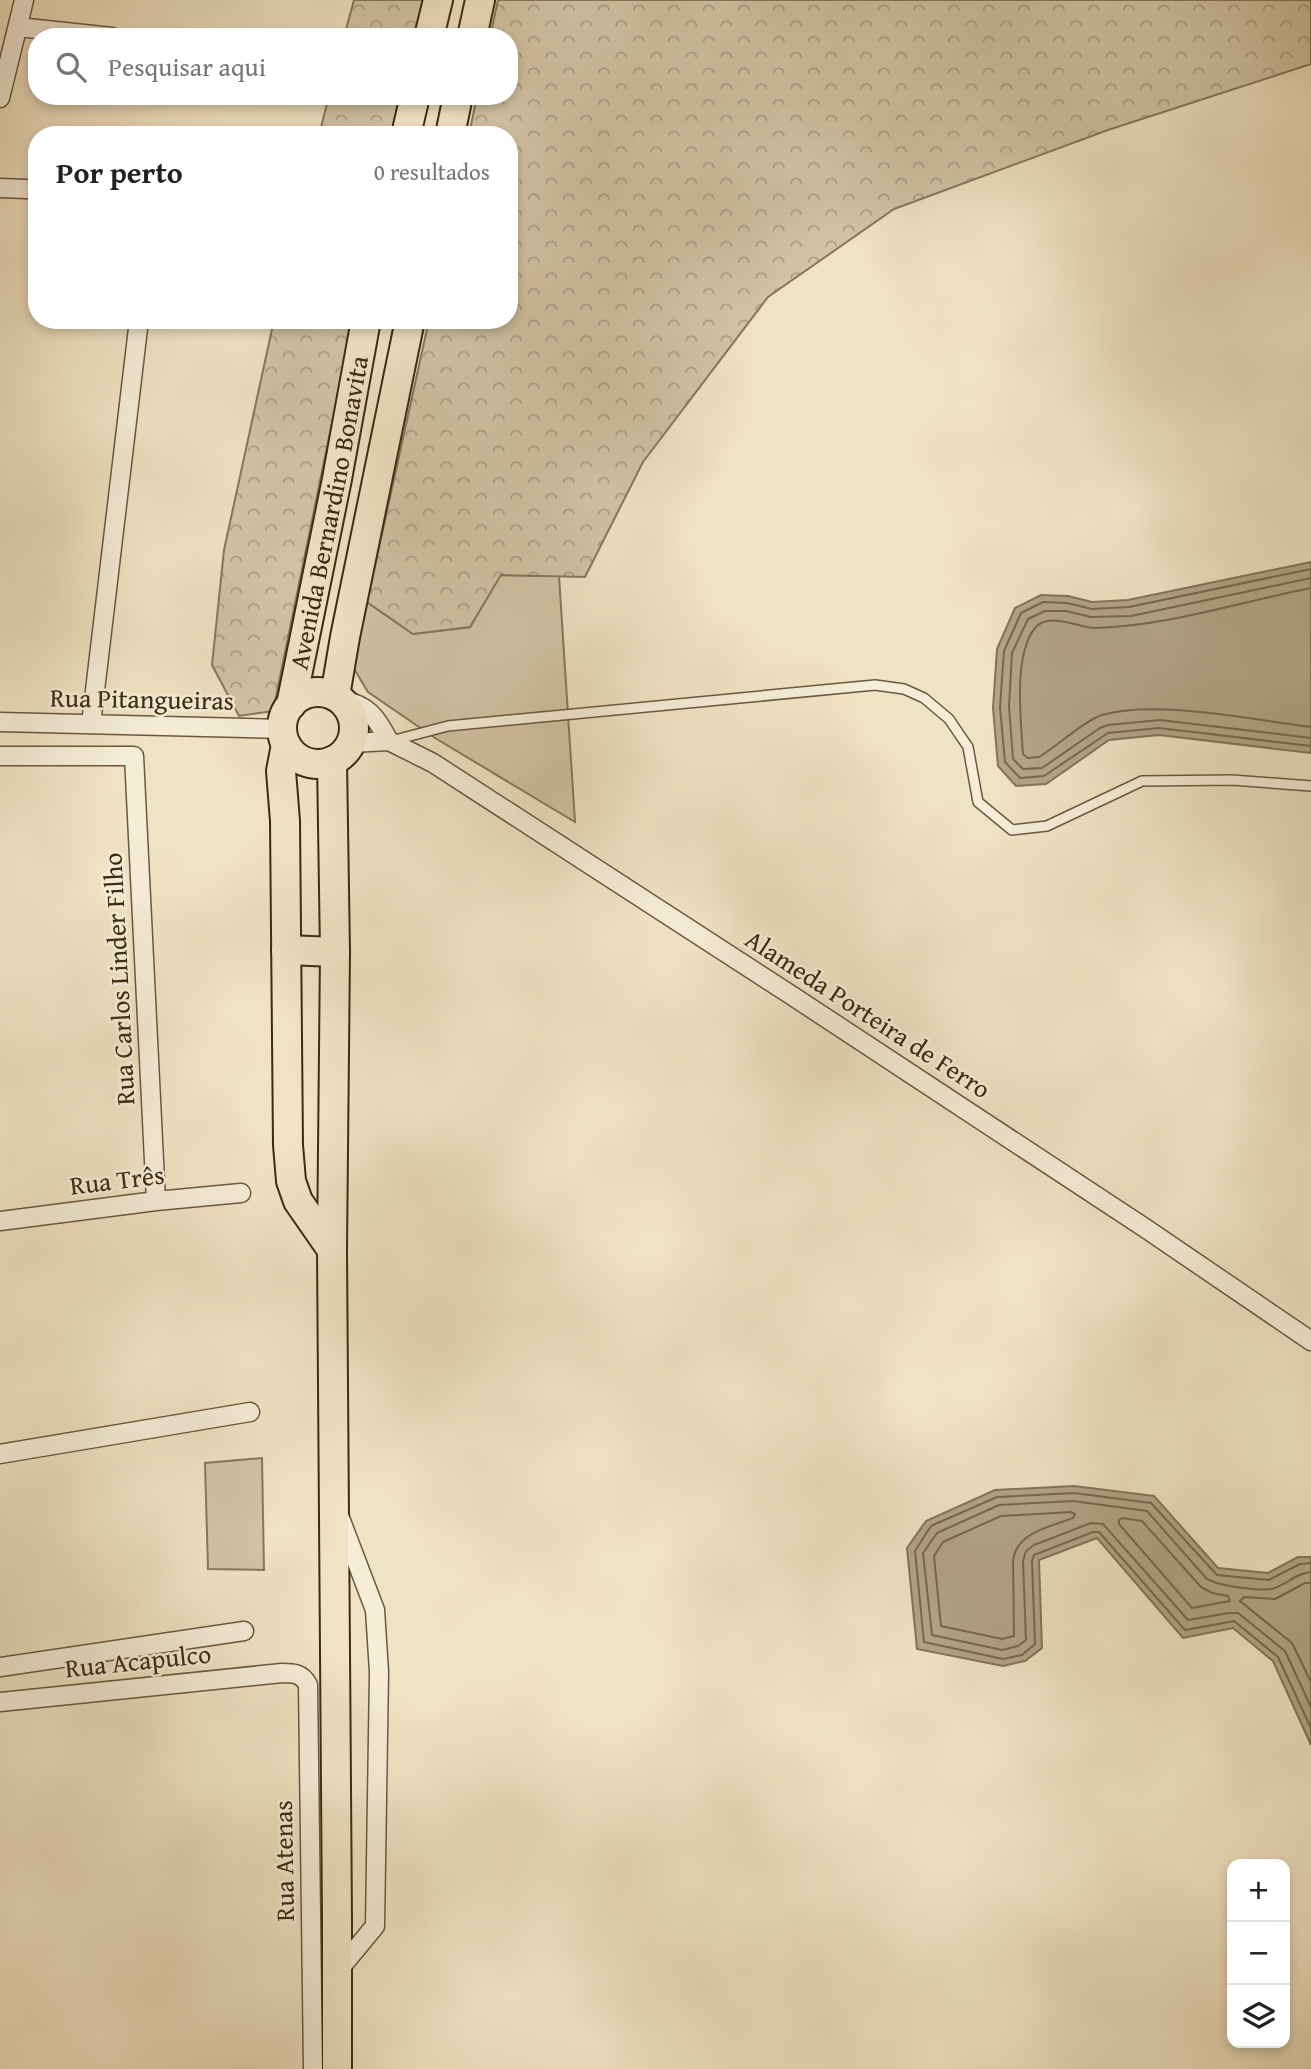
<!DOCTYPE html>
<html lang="pt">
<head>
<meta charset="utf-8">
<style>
	body { margin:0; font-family:"Gentium Book Plus",serif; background:#f2f2f2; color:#222 }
	.controls { position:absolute; right:21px; bottom:21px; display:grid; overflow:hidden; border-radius:14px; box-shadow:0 4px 10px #0003 }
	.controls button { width:63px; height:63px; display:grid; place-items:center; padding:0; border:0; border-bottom:2px solid #e0e0e0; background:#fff; color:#222; font:35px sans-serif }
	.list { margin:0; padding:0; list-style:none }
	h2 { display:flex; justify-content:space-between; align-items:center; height:91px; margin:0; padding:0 28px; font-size:30px }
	h2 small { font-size:23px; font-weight:400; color:#767676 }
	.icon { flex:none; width:38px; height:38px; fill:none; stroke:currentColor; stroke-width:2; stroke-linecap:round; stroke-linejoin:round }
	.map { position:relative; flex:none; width:1311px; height:2069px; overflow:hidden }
	.search { position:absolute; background:#fff; box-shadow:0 4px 10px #0003; left:28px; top:28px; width:490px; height:77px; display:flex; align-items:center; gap:18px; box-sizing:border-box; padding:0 24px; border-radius:28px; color:#767676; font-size:26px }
	.panel { position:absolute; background:#fff; box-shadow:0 4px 10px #0003; left:28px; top:126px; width:490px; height:203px; border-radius:28px }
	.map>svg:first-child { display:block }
</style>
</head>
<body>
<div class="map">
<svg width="1311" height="2069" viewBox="0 0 1311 2069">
	<defs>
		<pattern id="forest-crowns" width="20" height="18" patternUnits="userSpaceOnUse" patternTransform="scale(1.75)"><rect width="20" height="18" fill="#d2c4a5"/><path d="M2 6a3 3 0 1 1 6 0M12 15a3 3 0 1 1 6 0" fill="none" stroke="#ac9f85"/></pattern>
	</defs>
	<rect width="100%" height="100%" fill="#f0e3c3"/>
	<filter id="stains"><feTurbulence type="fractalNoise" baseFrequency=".00286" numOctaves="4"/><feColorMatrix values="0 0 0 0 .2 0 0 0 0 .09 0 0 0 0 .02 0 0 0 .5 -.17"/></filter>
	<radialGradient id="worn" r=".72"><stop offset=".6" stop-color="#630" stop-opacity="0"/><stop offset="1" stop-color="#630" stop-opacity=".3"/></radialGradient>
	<!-- grass -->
	<path fill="#d2c4a5" stroke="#88775b" stroke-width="2" d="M500,575L559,576L575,822L435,738L368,692L353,667L367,602L413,634L470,627Z
		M262,1458L264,1570L208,1569L205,1463Z"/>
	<!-- forest -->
	<path fill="url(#forest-crowns)" stroke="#88775b" stroke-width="2" d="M354,0H423L414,37H344Z
		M498,0H1311V64L1108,130L894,209L768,297L643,462L585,577L501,575L470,627L413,634L367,602L429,320H509V135H469L477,96H509V37H490Z
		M329,96H400L391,135H319Z
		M274,320H353L273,711L239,716L212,665L224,550Z"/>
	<!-- water -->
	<path fill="#b3a486" stroke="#847357" stroke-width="2" d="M1311,562V753L1159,735L1109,740L1046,784L1016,786L998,766L993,708L997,649L1015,608L1041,595L1068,596L1092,602L1128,600Z
		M1074,1486L1154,1496L1218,1568L1268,1573L1298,1557H1311V1745L1273,1661L1233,1628L1183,1638L1097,1538L1039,1560L1042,1648L1025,1661L1003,1666L917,1649L907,1548L926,1521L995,1490Z"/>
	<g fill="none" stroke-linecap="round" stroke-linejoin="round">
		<!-- shore -->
		<path stroke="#78674c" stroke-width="2" d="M1311,569L1129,607L1092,609L1067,603L1043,602L1021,613L1004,651L1000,707L1005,762L1020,778L1044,776L1108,733L1159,728L1311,746
			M1311,578L1131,616L1091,617L1066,611H1045L1028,619L1012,653L1009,707L1013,759L1023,769L1042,768L1100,728L1108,725L1160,720L1311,738
			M1311,588C1240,602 1168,626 1096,628C1078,628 1049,611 1035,628C1013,655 1021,721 1023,754L1028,758L1039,757C1056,747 1085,720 1102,715C1156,699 1253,720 1311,727
			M1071,1512L1075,1514L1073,1518C1050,1527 1016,1532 1013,1561L1014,1636L1002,1639L941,1626L934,1556L943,1542L1001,1516Z
			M1122,1518L1142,1521L1201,1587L1212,1593L1228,1596L1230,1601L1192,1608L1119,1524V1520Z
			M1311,1563L1300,1564L1269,1580L1217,1575L1151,1503L1074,1493L997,1497L931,1526L915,1551L924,1642L1003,1659L1022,1655L1035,1644L1032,1561L1034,1555L1093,1532H1099L1185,1630L1234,1621L1278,1657L1311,1728
			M1311,1572C1295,1573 1286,1586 1271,1589C1259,1591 1216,1586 1206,1578L1147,1511L1073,1501L999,1505L937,1533L923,1553L932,1635L1002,1650L1018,1646L1026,1640L1023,1561L1026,1551L1034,1545L1091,1523L1103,1524L1188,1620L1229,1613H1238L1285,1651L1311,1707
			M1311,1583H1305L1275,1599L1244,1597L1240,1601L1292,1643L1311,1682"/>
		<defs>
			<path id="lane" d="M391,741L448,726L875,685L904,689L924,698L949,719L968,747L978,802L1012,830L1047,826L1142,781L1232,780L1311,786"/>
			<path id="street" d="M18,27L112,37
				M0,98L24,0
				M0,188L26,189L37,191
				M340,699C370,706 375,716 389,741
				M0,722L282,729
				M91,724L139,320
				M351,743L389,741L433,763L788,993L1145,1228L1311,1341
				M0,756H134L156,1201
				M0,1221L156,1201L241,1193
				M0,1454L250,1412
				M0,1667L244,1631
				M0,1702L282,1673C293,1673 302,1673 308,1685L313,2069
				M337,1972L375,1926L379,1672L375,1610L340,1518"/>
			<g id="primary">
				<path d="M429,37L438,0"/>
				<path d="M472,37L480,0"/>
				<path d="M406,135L415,96"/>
				<path d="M450,135L458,96"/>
				<circle cx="318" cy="728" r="36"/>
				<path d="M335,696L345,637L410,320"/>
				<path id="s1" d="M291,705L337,479L366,320"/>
				<path d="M286,745L281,771L285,821L288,1145L291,1181L298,1201L332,1250"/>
				<path d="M332,761L335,952L332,1250L337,1920V2069"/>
				<path d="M286,950L335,952"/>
			</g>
		</defs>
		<!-- lane casing -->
		<use href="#lane" stroke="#6a583e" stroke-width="12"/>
		<!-- street casing -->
		<use href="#street" stroke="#6a583e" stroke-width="21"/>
		<!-- primary casing -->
		<use href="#primary" stroke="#3e2a11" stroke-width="32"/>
		<!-- lane -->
		<use href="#lane" stroke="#f5edd8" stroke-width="9"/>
		<!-- street -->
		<use href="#street" stroke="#f5edd8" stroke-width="18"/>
		<!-- primary -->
		<use href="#primary" stroke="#f0e3c3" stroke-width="28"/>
	</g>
	<g text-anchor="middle" stroke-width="5" stroke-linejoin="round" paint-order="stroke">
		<!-- street labels -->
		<g font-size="26" fill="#3e2a11" stroke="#f5edd8">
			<text dy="9" stroke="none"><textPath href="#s1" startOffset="196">Avenida Bernardino Bonavita</textPath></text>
			<text transform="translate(142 699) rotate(1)" y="9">Rua Pitangueiras</text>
			<text transform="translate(119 979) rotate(-93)" y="9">Rua Carlos Linder Filho</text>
			<text transform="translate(868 1014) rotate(33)" y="9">Alameda Porteira de Ferro</text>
			<text transform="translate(117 1180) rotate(-7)" y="9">Rua Três</text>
			<text transform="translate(138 1661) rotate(-6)" y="9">Rua Acapulco</text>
			<text transform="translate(284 1861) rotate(-91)" y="9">Rua Atenas</text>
		</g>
	</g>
	<rect width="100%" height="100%" filter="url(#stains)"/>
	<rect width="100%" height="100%" fill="url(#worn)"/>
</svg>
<div class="controls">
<button>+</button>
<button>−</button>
<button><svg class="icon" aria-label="layers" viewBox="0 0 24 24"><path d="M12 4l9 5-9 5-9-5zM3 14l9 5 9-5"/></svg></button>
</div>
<div class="search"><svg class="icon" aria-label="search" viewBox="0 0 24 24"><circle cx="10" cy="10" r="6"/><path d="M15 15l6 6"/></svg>Pesquisar aqui</div>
<section class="panel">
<h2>Por perto<small>0 resultados</small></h2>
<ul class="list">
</ul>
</section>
</div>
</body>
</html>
